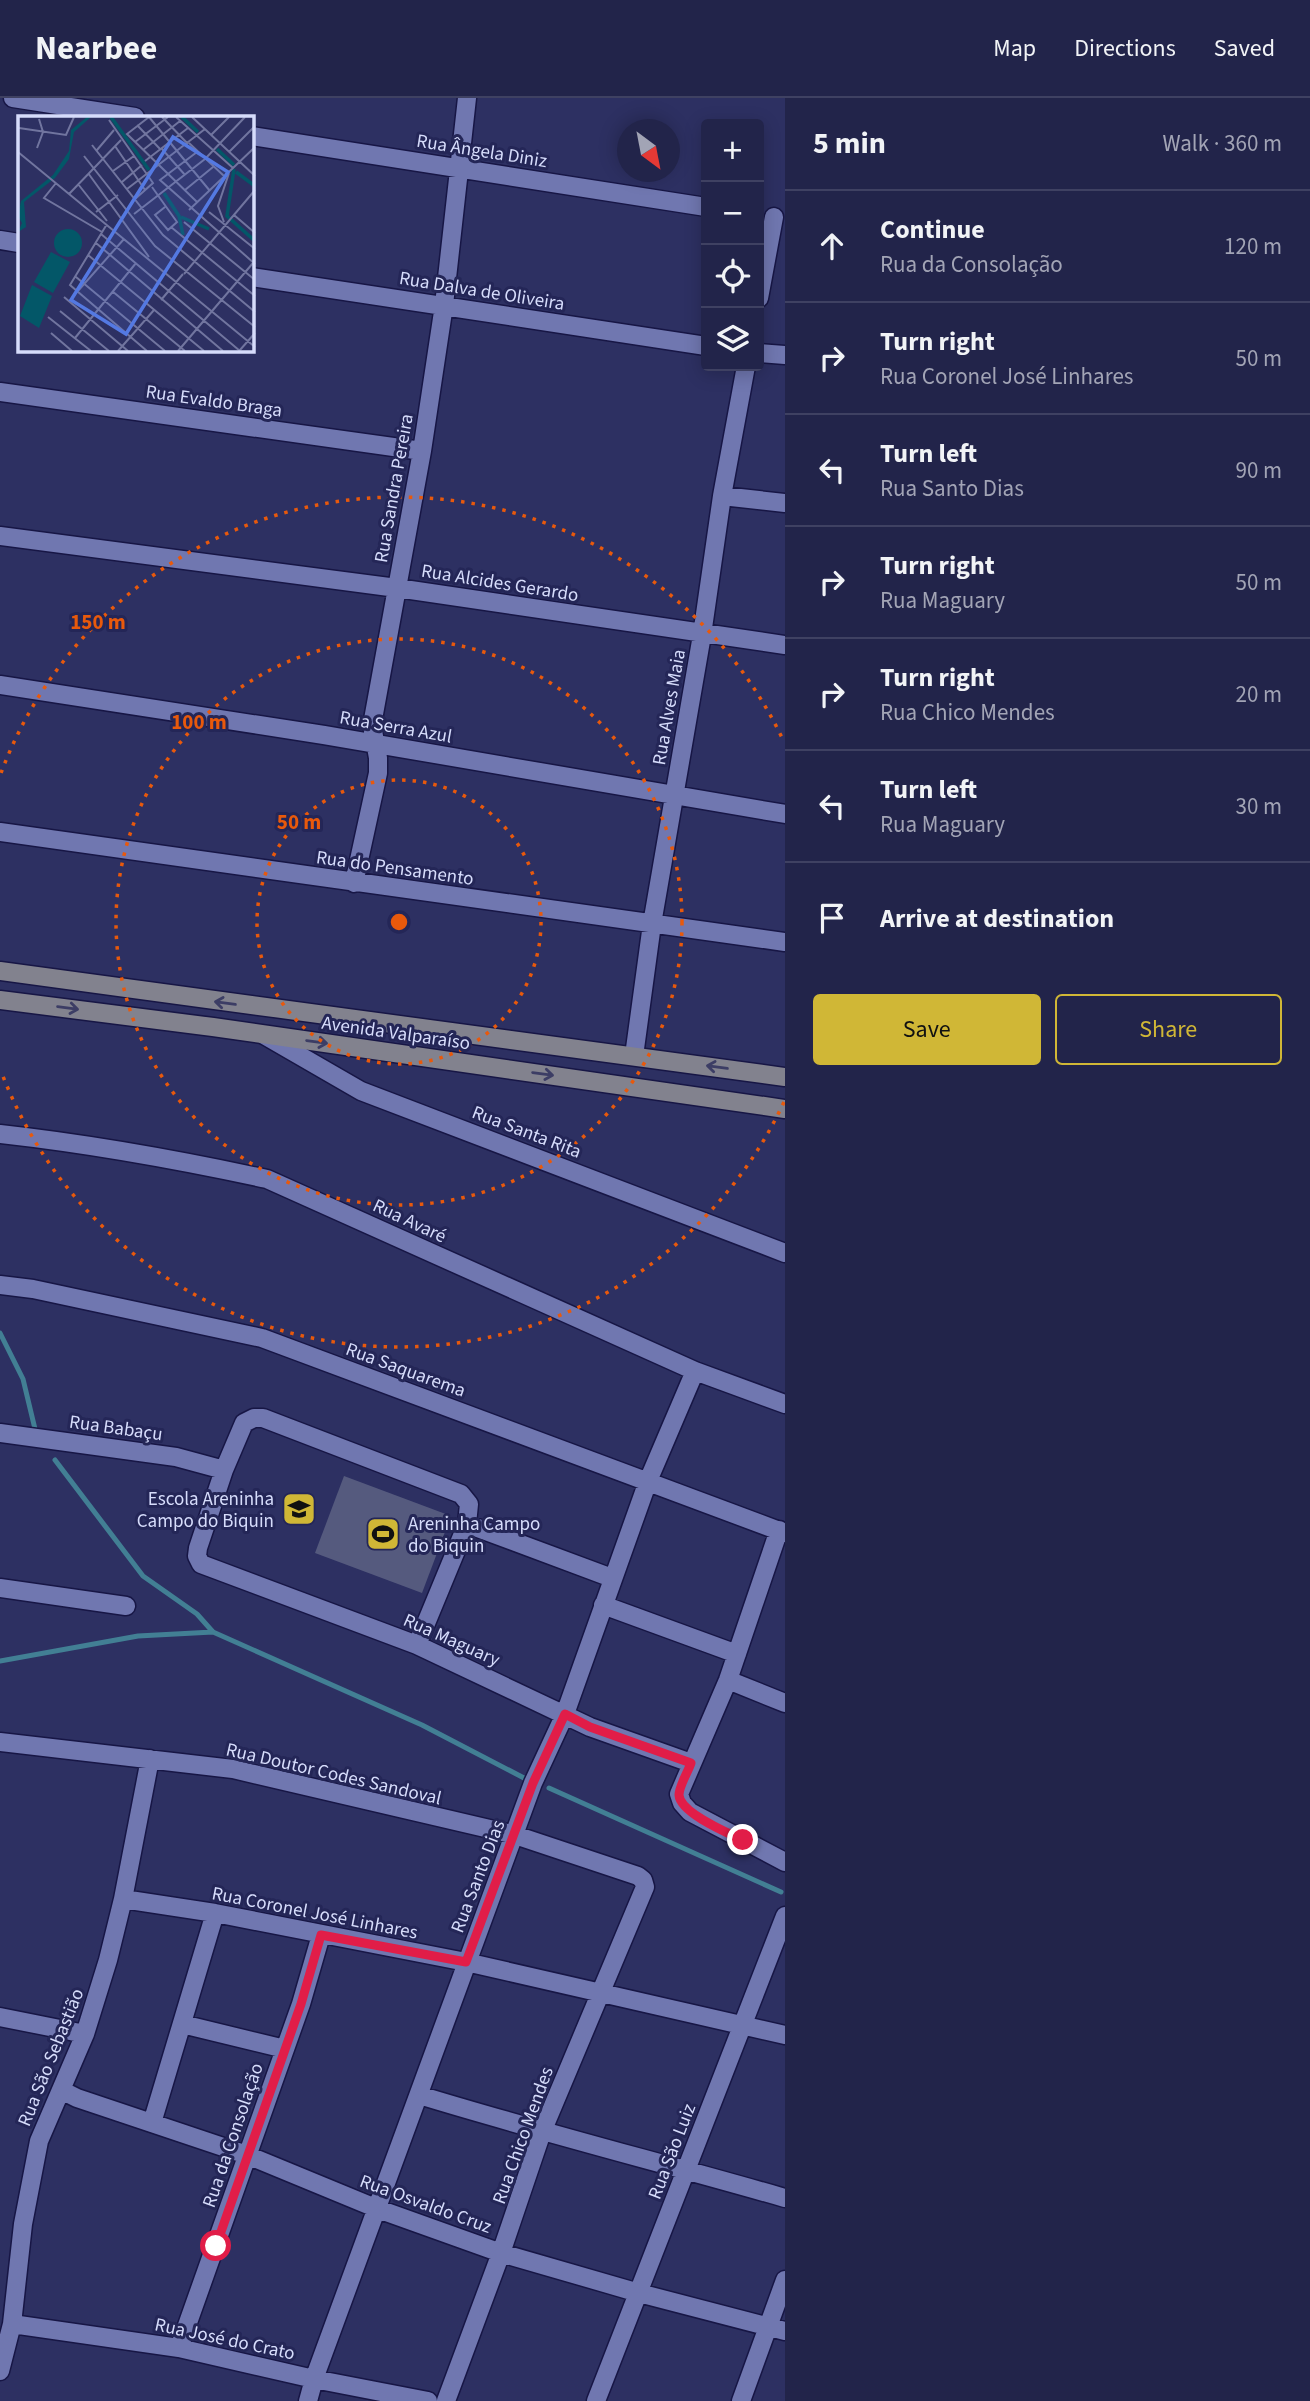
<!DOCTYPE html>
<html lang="en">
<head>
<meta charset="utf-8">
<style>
	body { margin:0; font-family:"Source Sans 3",sans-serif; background:#2a2c51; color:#f1f3f6 }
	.controls { position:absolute; right:21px; top:21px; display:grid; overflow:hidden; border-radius:7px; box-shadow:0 4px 18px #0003 }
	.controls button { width:63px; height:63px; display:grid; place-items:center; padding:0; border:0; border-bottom:2px solid #3f4162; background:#22244a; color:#f1f3f6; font:35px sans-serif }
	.compass { position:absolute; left:617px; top:21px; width:63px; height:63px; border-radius:50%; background:#22244a; box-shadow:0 4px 18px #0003; rotate:148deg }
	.stop { position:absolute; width:21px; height:21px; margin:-16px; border:5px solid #e11d48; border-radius:50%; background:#fff }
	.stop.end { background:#e11d48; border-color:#fff; box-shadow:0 2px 7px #0008 }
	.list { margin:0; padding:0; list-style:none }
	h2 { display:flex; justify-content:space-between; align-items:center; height:91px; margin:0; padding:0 28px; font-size:30px }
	h2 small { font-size:23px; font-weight:400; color:#a2a4b5 }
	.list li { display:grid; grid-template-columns:46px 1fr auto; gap:21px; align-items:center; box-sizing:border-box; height:112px; padding:0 28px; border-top:2px solid #3f4162 }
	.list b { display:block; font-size:26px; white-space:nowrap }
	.list p { margin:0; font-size:23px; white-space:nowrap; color:#a2a4b5 }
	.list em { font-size:23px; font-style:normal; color:#a2a4b5 }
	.actions { display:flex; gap:14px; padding:21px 28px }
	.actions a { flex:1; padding:16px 0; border:2px solid #d0b736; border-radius:7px; text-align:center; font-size:24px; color:#d0b736 }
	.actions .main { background:#d0b736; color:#111 }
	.icon { flex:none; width:38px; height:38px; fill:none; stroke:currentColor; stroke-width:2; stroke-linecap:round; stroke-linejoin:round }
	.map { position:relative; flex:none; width:785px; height:2303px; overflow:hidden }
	header { display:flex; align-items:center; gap:42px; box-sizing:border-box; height:98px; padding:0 35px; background:#22244a; border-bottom:2px solid #3f4162 }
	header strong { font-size:33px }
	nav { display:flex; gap:38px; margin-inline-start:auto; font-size:24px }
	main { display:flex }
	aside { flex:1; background:#22244a }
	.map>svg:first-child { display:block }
</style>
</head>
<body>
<header>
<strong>Nearbee</strong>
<nav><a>Map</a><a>Directions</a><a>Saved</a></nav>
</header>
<main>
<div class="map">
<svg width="785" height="2303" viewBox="0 0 785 2303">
	<rect width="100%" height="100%" fill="#2d3062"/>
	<!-- green -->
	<path fill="#555a7e" d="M344,1378L451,1418L422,1495L315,1455Z"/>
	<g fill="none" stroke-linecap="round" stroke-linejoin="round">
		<!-- stream -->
		<path stroke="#427f94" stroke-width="5" d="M0,1235L23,1281L35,1331
			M55,1362L143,1478L197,1516L213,1534L422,1627L524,1680
			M0,1563L138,1538L213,1534
			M549,1690L781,1794"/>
		<defs>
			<path id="street" d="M13,0L135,19
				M252,38L706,109
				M0,142L19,145
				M252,179L706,248
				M759,200L774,119
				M759,255L785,257
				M0,294L422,353
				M722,398L785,405
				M0,438L397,490L785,547
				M0,587L324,637L785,716
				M0,734L785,844
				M354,785L378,675V660L372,627L422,353L444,207L467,0
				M264,937L361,993L785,1155
				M634,958L652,826L702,537L722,398L746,268
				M0,1036C90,1046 179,1062 267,1081L695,1273L785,1306
				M0,1187L33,1191L262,1240L785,1435
				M0,1335L176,1359L224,1372
				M467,1426L612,1480
				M779,1432L728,1582L679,1696L682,1705L690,1714L785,1764
				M0,1490L126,1508
				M603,1507L737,1556
				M417,1547L467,1426L469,1406L461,1396L263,1320H254L244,1325L224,1372L198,1450L197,1458L201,1466L417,1547L590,1629L691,1665
				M728,1582L785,1605
				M0,1644L233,1671L515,1737L638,1778L643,1782L645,1789L542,2034L501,2155L446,2303
				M123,1801L215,1815L466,1864L785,1937
				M0,1919L85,1936
				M182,1926L285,1951
				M61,1992L77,2000L247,2057L378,2111L501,2155L639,2195L785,2233
				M419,1997C540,2034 663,2065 785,2100
				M152,2025L215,1815
				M12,2226L179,2250L314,2281L428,2303
				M179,2250L301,1906L321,1837
				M0,2273L12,2226L23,2126L39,2043L85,1936L108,1862L123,1801L150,1661
				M308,2303L314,2281L533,1685L565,1616L648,1383L695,1273
				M596,2303L785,1818
				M741,2303L785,2182"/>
			<path id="secondary" d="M0,873L785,979
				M0,902L213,929L785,1011"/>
		</defs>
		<!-- street casing -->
		<use href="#street" stroke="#171645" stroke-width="21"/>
		<!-- secondary casing -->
		<use href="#secondary" stroke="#171645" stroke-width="21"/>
		<!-- street -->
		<use href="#street" stroke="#7077b0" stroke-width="18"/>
		<!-- secondary -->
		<use href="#secondary" stroke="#82828e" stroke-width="18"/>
	</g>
	<!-- one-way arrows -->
	<defs><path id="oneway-shaft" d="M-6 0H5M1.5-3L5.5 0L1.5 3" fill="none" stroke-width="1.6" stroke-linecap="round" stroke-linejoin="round" transform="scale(1.75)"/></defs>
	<g stroke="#3c3d65">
		<use href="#oneway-shaft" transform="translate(225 905) rotate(-172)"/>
		<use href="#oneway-shaft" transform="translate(68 910) rotate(7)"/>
		<use href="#oneway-shaft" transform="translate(317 944) rotate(8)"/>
		<use href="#oneway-shaft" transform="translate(717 969) rotate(-172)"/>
		<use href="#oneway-shaft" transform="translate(543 976) rotate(8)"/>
	</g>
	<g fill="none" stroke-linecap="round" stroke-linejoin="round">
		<!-- route -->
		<path stroke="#e11d48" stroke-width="9" d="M216,2148L301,1906L321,1837L466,1864L533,1685L565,1616L590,1629L691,1665C688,1674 679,1688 679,1697C680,1715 728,1735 743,1742"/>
	</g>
	<!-- distance rings -->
	<g fill="none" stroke="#e8590c" stroke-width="3.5" stroke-dasharray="3.5 7">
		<circle cx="399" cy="824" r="142"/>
		<circle cx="399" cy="824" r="283"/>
		<path d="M784 1004A425 425 0 0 1 1 973M1 675A425 425 0 0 1 784 644"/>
	</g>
	<!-- icons -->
	<defs>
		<symbol id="school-square" viewBox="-11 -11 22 22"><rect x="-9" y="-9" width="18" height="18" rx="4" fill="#d0b736" stroke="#242657"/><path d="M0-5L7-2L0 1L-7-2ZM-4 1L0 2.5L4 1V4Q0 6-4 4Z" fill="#111"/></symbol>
		<symbol id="stadium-square" viewBox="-11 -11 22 22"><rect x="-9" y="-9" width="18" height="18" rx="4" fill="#d0b736" stroke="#242657"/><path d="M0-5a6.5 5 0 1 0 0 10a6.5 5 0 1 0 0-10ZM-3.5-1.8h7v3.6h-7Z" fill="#111"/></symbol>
	</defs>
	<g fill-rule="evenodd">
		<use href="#school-square" x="280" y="1392" width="38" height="38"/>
		<use href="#stadium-square" x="364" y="1417" width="38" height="38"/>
	</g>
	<g text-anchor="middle" stroke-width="6" stroke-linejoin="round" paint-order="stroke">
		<!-- street labels -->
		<g font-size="19" fill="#d6dcfb" stroke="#242657">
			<text transform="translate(482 52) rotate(9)" y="7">Rua Ângela Diniz</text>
			<text transform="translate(482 192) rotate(9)" y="7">Rua Dalva de Oliveira</text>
			<text transform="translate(214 302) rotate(8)" y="7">Rua Evaldo Braga</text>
			<text transform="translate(393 390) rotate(-80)" y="7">Rua Sandra Pereira</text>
			<text transform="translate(500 484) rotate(9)" y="7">Rua Alcides Gerardo</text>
			<text transform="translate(668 609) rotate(-80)" y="7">Rua Alves Maia</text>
			<text transform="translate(396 628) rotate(10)" y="7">Rua Serra Azul</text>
			<text transform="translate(395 769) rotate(8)" y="7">Rua do Pensamento</text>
			<text transform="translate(396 934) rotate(8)" y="7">Avenida Valparaíso</text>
			<text transform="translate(527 1033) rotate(21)" y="7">Rua Santa Rita</text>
			<text transform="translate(410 1122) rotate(25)" y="7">Rua Avaré</text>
			<text transform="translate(406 1271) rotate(20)" y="7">Rua Saquarema</text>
			<text transform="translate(116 1329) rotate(8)" y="7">Rua Babaçu</text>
			<text transform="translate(452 1541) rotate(24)" y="7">Rua Maguary</text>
			<text transform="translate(334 1675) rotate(13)" y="7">Rua Doutor Codes Sandoval</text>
			<text transform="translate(477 1778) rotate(-69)" y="7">Rua Santo Dias</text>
			<text transform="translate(315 1814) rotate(11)" y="7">Rua Coronel José Linhares</text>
			<text transform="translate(50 1959) rotate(-68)" y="7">Rua São Sebastião</text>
			<text transform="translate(232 2037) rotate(-71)" y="7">Rua da Consolação</text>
			<text transform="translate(522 2037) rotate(-70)" y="7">Rua Chico Mendes</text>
			<text transform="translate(671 2053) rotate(-69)" y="7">Rua São Luiz</text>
			<text transform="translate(426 2105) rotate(20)" y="7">Rua Osvaldo Cruz</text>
			<text transform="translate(225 2240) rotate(12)" y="7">Rua José do Crato</text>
		</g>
		<!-- poi labels -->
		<g font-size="19" fill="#d6dcfb" stroke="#242657" text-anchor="end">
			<text x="274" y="1407">Escola Areninha<tspan x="274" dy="22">Campo do Biquin</tspan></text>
			<text x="408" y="1432" text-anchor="start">Areninha Campo<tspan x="408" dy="22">do Biquin</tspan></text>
		</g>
	</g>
	<!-- overview -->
	<g transform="translate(18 18)">
		<rect width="236" height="236" fill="#2d3062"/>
		<path d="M69,1H73L56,16L51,43L37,62L6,86L8,111L0,116L4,107L0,100L3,85L35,59L51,35L53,14ZM36 127a14 14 0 1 1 28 0a14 14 0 1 1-28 0ZM33,136L52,146L35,177L16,166ZM14,169L34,180L21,212L2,200Z" fill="#035768"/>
		<path fill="none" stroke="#035768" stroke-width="3.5" d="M93,1L131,54M164,1L180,16M199,33L216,49M216,53L209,100L237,125M218,56L237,70M146,77L161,100L165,119M163,101L191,113"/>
		<path fill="none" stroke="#71759f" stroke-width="2" d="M131,1L109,18L179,86M131,1L192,75M144,1L170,28M158,1L215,52M174,1L237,60M91,4L135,67L117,83M119,9L143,34M1,12L48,19L56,1M193,19L211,1M117,26L150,1M171,27L206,60M74,29L145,119L237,196M97,30L127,74M19,32L25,16L21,3M144,33L167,59M79,34L96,14M125,34L162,5M0,36L237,231M179,36L142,64L237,148M211,36L237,10M66,40L137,130L237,211M127,45L170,12M95,55L116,40M70,57L131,141M104,66L124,49M38,67L26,82L84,116M60,68L89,105M134,71L159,106L150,114L137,99L147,91M109,73L187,13M167,74L195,51M51,78L103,24M171,94L237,31M78,96L100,79M191,96L237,133M116,98L187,43L227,1M216,99L237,117M166,106L237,164M206,106L200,90L211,57M89,108L52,169L129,235M153,111L237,180M83,118L222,235M78,127L205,235M70,139L186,235M166,158L237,74M58,161L147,235M94,175L167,235M59,176L106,123M46,181L110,235M143,184L165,158M42,195L91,235M30,201L73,235M33,217L54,235M57,222L118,147M222,234L237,217M100,235L136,194M160,235L235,147"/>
		<path fill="#5479e2" fill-opacity="0.15" stroke="#5479e2" stroke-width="3.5" d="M155,21L210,56L108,218L53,184Z"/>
		<rect width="236" height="236" fill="none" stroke="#d6dcfb" stroke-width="3.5"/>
	</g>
	<circle cx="399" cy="824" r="10" fill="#e8590c" stroke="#242657" stroke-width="3.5"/>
	<g font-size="21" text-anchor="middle" font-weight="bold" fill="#e8590c" stroke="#242657" stroke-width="6" stroke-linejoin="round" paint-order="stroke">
		<text x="98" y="531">150 m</text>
		<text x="199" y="631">100 m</text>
		<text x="299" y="731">50 m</text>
	</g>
</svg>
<div class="controls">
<button>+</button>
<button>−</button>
<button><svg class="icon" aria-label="locate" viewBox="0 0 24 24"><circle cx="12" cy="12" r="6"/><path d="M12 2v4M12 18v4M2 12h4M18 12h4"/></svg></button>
<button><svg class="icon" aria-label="layers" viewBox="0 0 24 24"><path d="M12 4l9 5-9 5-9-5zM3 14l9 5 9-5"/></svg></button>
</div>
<svg class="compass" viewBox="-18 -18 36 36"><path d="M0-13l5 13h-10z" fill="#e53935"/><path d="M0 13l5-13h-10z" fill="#a2a4b5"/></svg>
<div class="stop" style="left:216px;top:2148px"></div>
<div class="stop end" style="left:743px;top:1742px"></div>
</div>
<aside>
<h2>5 min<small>Walk · 360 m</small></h2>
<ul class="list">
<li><svg class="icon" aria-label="ahead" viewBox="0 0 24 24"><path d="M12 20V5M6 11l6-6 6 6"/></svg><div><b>Continue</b><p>Rua da Consolação</p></div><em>120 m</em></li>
<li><svg class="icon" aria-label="right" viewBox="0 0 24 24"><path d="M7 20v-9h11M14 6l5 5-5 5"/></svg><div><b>Turn right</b><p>Rua Coronel José Linhares</p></div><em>50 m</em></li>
<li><svg class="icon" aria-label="left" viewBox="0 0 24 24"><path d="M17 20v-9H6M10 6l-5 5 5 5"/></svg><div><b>Turn left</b><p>Rua Santo Dias</p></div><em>90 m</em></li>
<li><svg class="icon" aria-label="right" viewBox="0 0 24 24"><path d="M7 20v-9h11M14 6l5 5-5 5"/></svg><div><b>Turn right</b><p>Rua Maguary</p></div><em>50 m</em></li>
<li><svg class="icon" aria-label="right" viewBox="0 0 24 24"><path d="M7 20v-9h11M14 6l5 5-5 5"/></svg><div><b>Turn right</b><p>Rua Chico Mendes</p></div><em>20 m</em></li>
<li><svg class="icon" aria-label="left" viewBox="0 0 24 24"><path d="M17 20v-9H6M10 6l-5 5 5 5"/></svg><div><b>Turn left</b><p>Rua Maguary</p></div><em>30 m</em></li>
<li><svg class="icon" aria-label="arrive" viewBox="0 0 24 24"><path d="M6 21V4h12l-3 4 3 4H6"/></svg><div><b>Arrive at destination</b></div></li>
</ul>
<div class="actions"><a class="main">Save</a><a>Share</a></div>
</aside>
</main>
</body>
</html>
